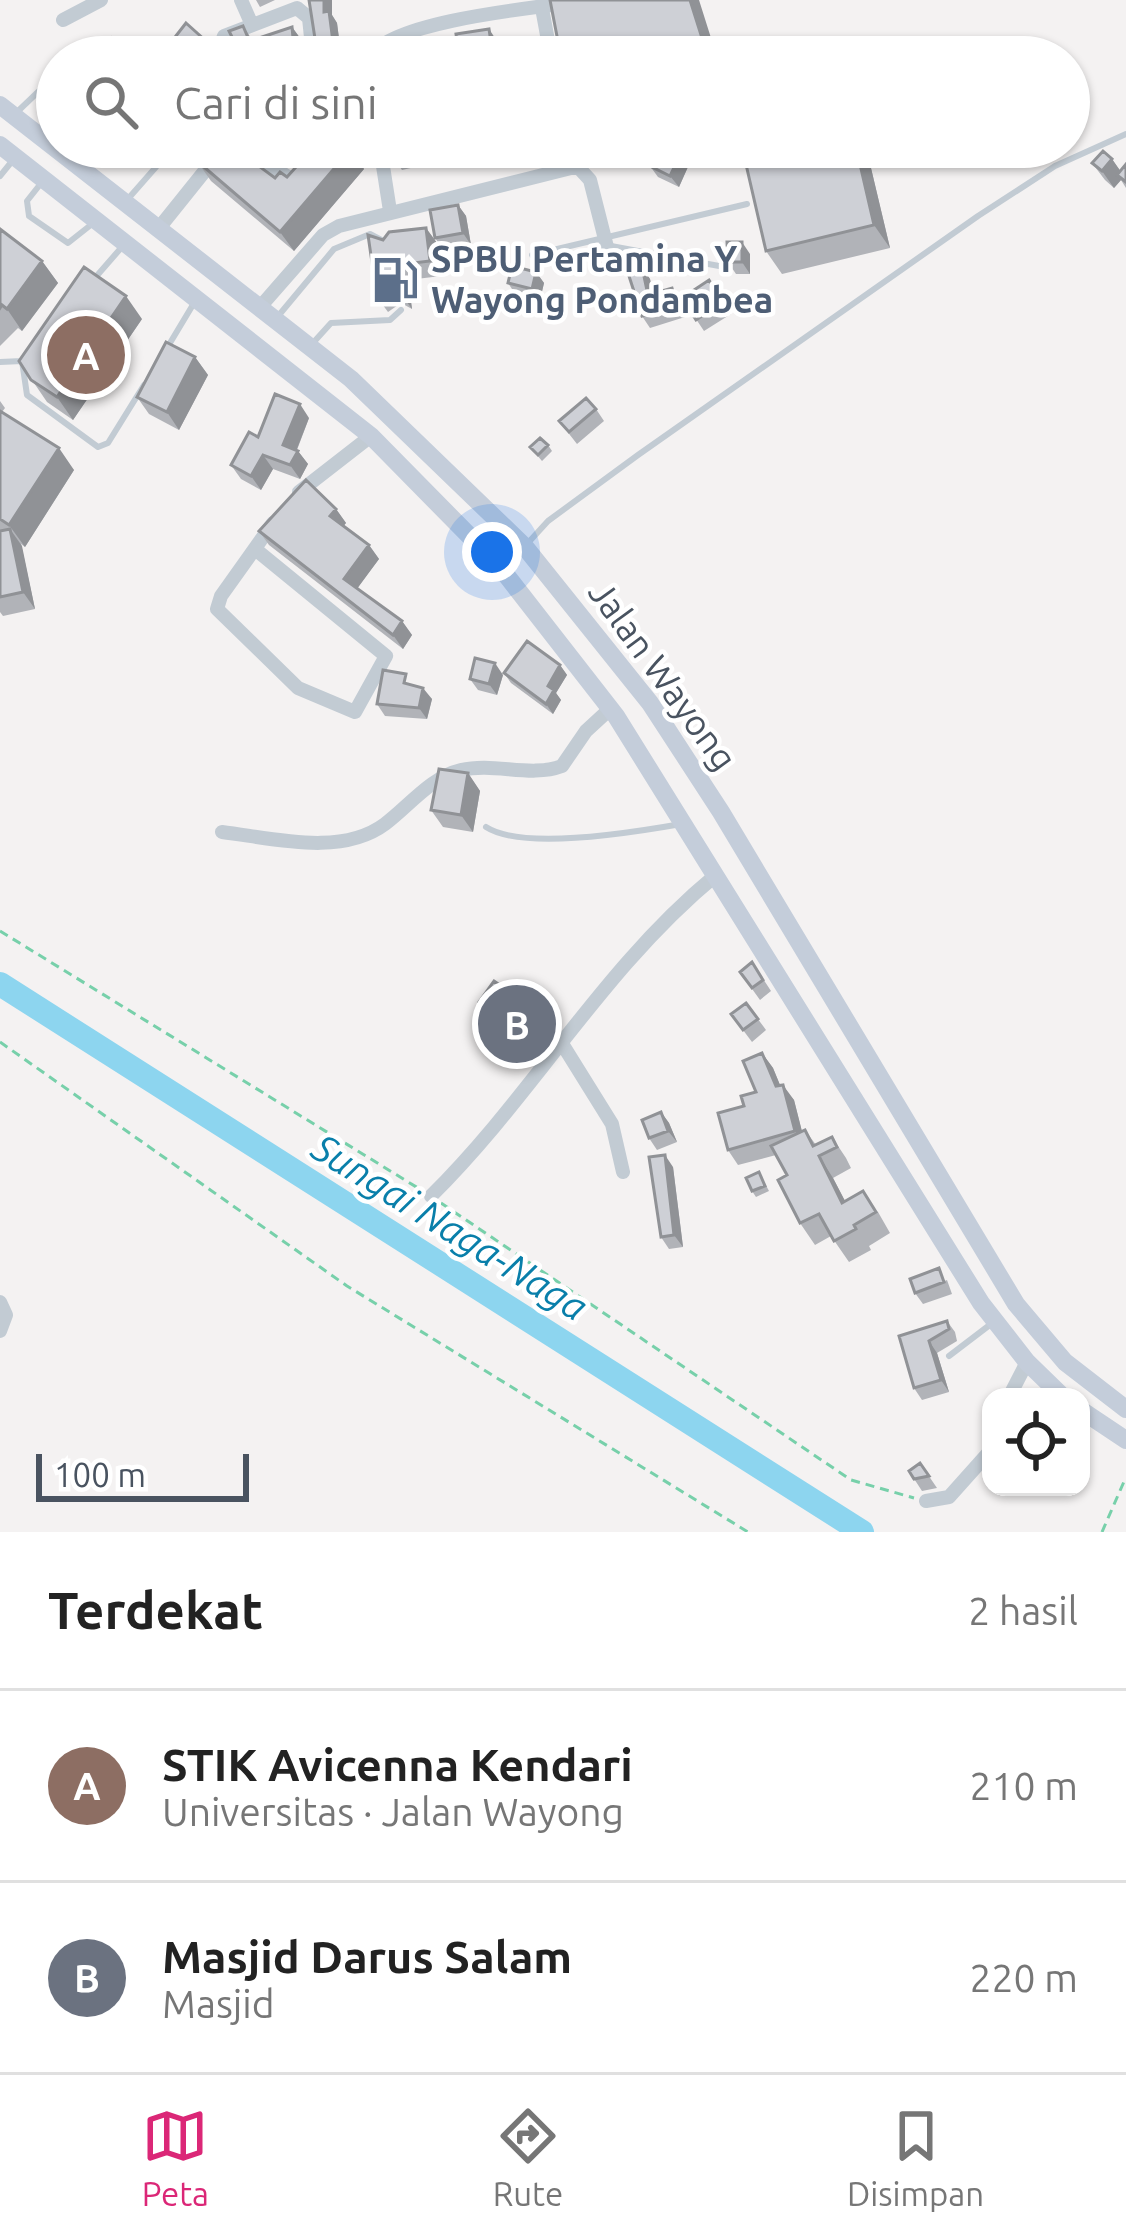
<!DOCTYPE html>
<html lang="id">
<head>
<meta charset="utf-8">
<style>
	body { margin:0; font-family:Ubuntu,sans-serif; background:#f2f2f2; color:#222 }
	.controls { position:absolute; right:36px; bottom:36px; display:grid; overflow:hidden; border-radius:24px; box-shadow:0 3px 9px #0004 }
	.controls button { width:108px; height:108px; display:grid; place-items:center; padding:0; border:0; border-bottom:3px solid #e0e0e0; background:#fff; color:#222; font:60px sans-serif }
	.scale { position:absolute; left:36px; bottom:30px; width:213px; box-sizing:border-box; padding-left:12px; border:6px solid #495360; border-top:0; font-size:33px; line-height:42px; white-space:nowrap; color:#495360; -webkit-text-stroke:9px #fff; paint-order:stroke }
	.you { position:absolute; left:492px; top:552px; width:42px; height:42px; margin:-30px; border:9px solid #fff; border-radius:50%; background:#1a73e8; box-shadow:0 0 0 18px #1a73e833 }
	.badge { display:grid; place-items:center; width:78px; height:78px; border-radius:50%; background:#db2777; color:#fff; font-size:39px; font-weight:700 }
	.pin { position:absolute; translate:-50% -50%; border:6px solid #fff; box-shadow:0 3px 12px #0006 }
	.list { margin:0; padding:0; list-style:none }
	h2 { display:flex; justify-content:space-between; align-items:center; height:156px; margin:0; padding:0 48px; font-size:51px }
	h2 small { font-size:39px; font-weight:400; color:#767676 }
	.list li { display:grid; grid-template-columns:78px 1fr auto; gap:36px; align-items:center; box-sizing:border-box; height:192px; padding:0 48px; border-top:3px solid #e0e0e0 }
	.list b { display:block; font-size:45px; white-space:nowrap }
	.list p { margin:0; font-size:39px; white-space:nowrap; color:#767676 }
	.list em { font-size:39px; font-style:normal; color:#767676 }
	.icon { flex:none; width:66px; height:66px; fill:none; stroke:currentColor; stroke-width:2; stroke-linecap:round; stroke-linejoin:round }
	.map { position:relative; flex:none; width:1126px; height:1532px; overflow:hidden }
	.search { position:absolute; background:#fff; box-shadow:0 3px 9px #0004; left:36px; right:36px; top:36px; height:132px; display:flex; align-items:center; gap:30px; box-sizing:border-box; padding:0 42px; border-radius:66px; color:#767676; font-size:45px }
	.sheet { height:540px; background:#fff }
	nav { display:flex; justify-content:space-around; align-items:center; box-sizing:border-box; height:168px; border-top:3px solid #e0e0e0; background:#fff; font-size:33px; color:#767676 }
	nav a { display:grid; justify-items:center; gap:6px }
	nav .on { color:#db2777 }
	.map>svg:first-child { display:block }
</style>
</head>
<body>
<div class="map">
<svg width="1126" height="1532" viewBox="0 0 1126 1532">
	<rect width="100%" height="100%" fill="#f4f2f2"/>
	<g fill="none" stroke-linecap="round" stroke-linejoin="round">
		<!-- river -->
		<path stroke="#8dd5ef" stroke-width="24" d="M0,984L862,1532"/>
		<!-- path -->
		<path stroke="#77d0aa" stroke-width="3" stroke-dasharray="9 6" stroke-linecap="butt" d="M0,931L418,1188
			M0,1042L347,1286L748,1532
			M441,1203L851,1480L914,1498
			M1102,1532L1126,1477"/>
		<!-- service -->
		<path stroke="#c2cbd3" stroke-width="6" d="M16,113L39,91H57
			M583,166L634,147
			M0,176L13,160
			M42,182L27,201L29,216L68,243L92,224
			M127,200L156,167L133,147
			M611,246L730,268
			M532,255L747,204
			M94,279L121,248
			M279,315L334,249L370,234L389,244
			M312,344L331,323L390,320L401,310
			M167,348L194,303
			M22,361L27,395L98,447L108,443L144,385
			M0,362L22,361
			M527,544L548,521L638,455L978,216L1055,166L1126,134
			M486,827C523,851 636,832 681,824
			M949,1356L991,1324"/>
		<!-- minor -->
		<path stroke="#c2cbd3" stroke-width="14" d="M241,0L252,25
			M542,8L551,57
			M63,20L101,0
			M233,57L220,46L224,36L297,8L309,18L313,57
			M371,57C387,20 550,6 592,0
			M239,147L290,178
			M380,147L390,211
			M567,147L571,168
			M159,228L224,147
			M261,306L323,235L339,226L571,168H579L590,180L608,251
			M299,492L371,436
			M255,549L386,656L355,712L298,688L217,609L221,596L273,523
			M222,832C272,838 341,857 385,824C409,806 431,777 461,770C495,762 530,778 562,766L586,731L611,708
			M561,1042L612,1124L623,1172
			M431,1196C535,1093 601,970 716,875
			M0,1302L6,1315L0,1331
			M1009,1397L1027,1362
			M926,1501L949,1497L991,1450"/>
		<!-- secondary -->
		<path stroke="#c4cdda" stroke-width="18" d="M0,105L351,379L525,547L650,703L721,812L1016,1304L1065,1362L1126,1409
			M0,145L371,436L500,567L616,716L981,1303L1027,1362L1063,1397
			M1081,1410L1126,1440"/>
	</g>
	<!-- wall -->
	<path fill="#b1b3b8" d="M256,0H275L260,7Z
		M309,0H332V15L337,23L341,54L324,56L316,45Z
		M243,26L251,38L257,51L244,57L236,45Z
		M292,27L300,38L302,57H263Z
		M172,41L215,49L233,57H184Z
		M166,147H201L187,165Z
		M389,147H438L441,161L402,170L390,153Z
		M866,147L890,248L782,274L766,251Z
		M321,149L350,150L364,169L294,251L211,181L197,161L275,178L287,177Z
		M1112,159L1120,171L1126,164V188L1121,180L1114,188L1105,180L1092,163Z
		M691,160L679,187L658,177L650,166Z
		M458,205L466,216L471,245L444,250L435,238Z
		M426,228L437,243L441,276L408,280L412,309L401,303L388,312L377,297L383,240Z
		M0,229L42,261L58,283L22,331L18,328L0,346Z
		M750,254V274H736L728,262Z
		M642,267L650,279L653,294L680,299L685,317L650,328L642,316Z
		M536,272L544,283L540,300L516,295L508,283Z
		M709,280L731,314L704,331L682,298Z
		M142,319L73,420L47,402L19,361Z
		M195,357L208,375L179,430L149,414L137,397Z
		M0,401L5,408L2,412L74,470L25,547L21,544L35,609L3,616L0,612Z
		M596,409L604,421L577,444L559,421Z
		M309,418L297,450L308,464L300,479L273,469L261,490L241,479L231,465L258,437Z
		M548,445L552,451L542,461L530,447Z
		M336,509L346,523L343,526L369,545L379,559L357,588L402,621L412,635L403,649L269,545L259,531Z
		M560,665L567,675L556,693L561,700L553,714L511,683L504,673Z
		M503,675L497,695L478,690L470,679Z
		M413,685L432,699L427,719L385,716L377,704Z
		M468,773L480,791L473,832L443,827L431,810Z
		M752,962L771,991L760,1000L740,972Z
		M479,1002L539,1024L525,1045L495,1025Z
		M746,1003L766,1030L752,1042L731,1014Z
		M762,1053L773,1068L780,1085L794,1100L802,1132L805,1130L816,1145L832,1137L846,1158L851,1168L833,1178L845,1201L878,1212L890,1233L869,1246L871,1250L849,1262L831,1236L815,1245L800,1223L787,1175L776,1155L738,1165L728,1150L744,1106L756,1092Z
		M661,1112L669,1123L677,1142L657,1150L649,1138Z
		M673,1167L683,1247L669,1249L661,1237Z
		M759,1172L769,1191L756,1197L752,1191Z
		M947,1280L952,1294L923,1304L915,1293Z
		M947,1321L955,1332L957,1341L937,1353L949,1392L922,1400L914,1388L899,1336Z
		M920,1463L937,1488L922,1491L909,1471Z"/>
	<!-- shaded-wall -->
	<path fill="#909296" d="M324,0H332V15L337,23L341,54L333,42L324,12Z
		M690,0H699L717,57H708Z
		M292,27L300,38L302,57L294,48Z
		M489,29L501,47L503,57H493Z
		M430,39L442,57H432Z
		M175,147H201L187,165Z
		M431,147H438L441,161Z
		M856,147H866L890,248L874,225Z
		M683,149L691,160L679,187L670,176Z
		M350,150L364,169L294,251L280,232Z
		M1112,159L1124,176L1117,175L1121,180L1114,188L1102,171Z
		M458,205L466,216L471,245L463,233Z
		M426,228L437,243L441,276L430,261Z
		M742,242L750,254V274L742,262Z
		M42,261L58,283L22,331L7,309Z
		M397,265L408,280L412,309L401,294Z
		M642,267L650,279L656,307L648,295Z
		M536,272L544,283L540,300L532,289Z
		M672,288L680,299L685,317L677,305Z
		M126,296L142,319L73,420L57,397Z
		M195,357L208,375L179,430L167,412Z
		M300,404L309,418L293,459L283,445Z
		M59,448L74,470L25,547L9,525Z
		M298,451L308,464L300,479L290,465Z
		M263,455L273,469L261,490L251,476Z
		M336,509L346,523L340,530L330,516Z
		M10,529L22,546L35,609L23,592Z
		M369,545L379,559L354,593L344,579Z
		M402,621L412,635L403,649L393,635Z
		M495,663L503,675L497,695L489,684Z
		M560,665L567,675L556,693L561,700L553,714L546,704L548,686Z
		M423,688L432,699L427,719L419,708Z
		M468,773L480,791L473,832L461,815Z
		M523,1001L539,1024L525,1045L509,1022Z
		M762,1053L773,1068L787,1102L776,1086Z
		M783,1085L794,1100L806,1147L795,1131Z
		M661,1112L669,1123L677,1142L668,1131Z
		M665,1155L673,1167L683,1247L674,1235Z
		M819,1156L833,1178L857,1224L842,1203Z
		M929,1341L937,1353L949,1392L941,1380Z"/>
	<!-- building -->
	<path fill="#ced0d6" stroke="#909296" stroke-width="3" d="M309,0H324V12L329,11L333,42L316,45Z
		M550,0H690L708,57H561Z
		M186,23L215,49L227,50L222,57H194L172,41Z
		M243,26L249,40L236,45L229,31Z
		M292,27L294,48L268,57H263L256,39Z
		M489,29L493,56L459,57L456,34Z
		M112,38L134,57H96Z
		M430,39L432,57H381L380,46Z
		M209,147H233L275,178L280,172L287,177L314,147L321,149L322,147H344L350,150L280,232L197,161Z
		M389,147H415L390,153Z
		M659,147L683,149L670,176L650,166Z
		M742,147H856L874,225L766,251Z
		M1103,151L1112,159L1102,171L1092,163Z
		M1126,164V182L1117,175Z
		M458,205L463,233L435,238L430,210Z
		M426,228L430,261L397,265L401,294L390,287L377,297L368,235L383,240L389,232Z
		M0,229L42,261L7,309L2,305L0,308Z
		M727,242H742V262H728Z
		M512,266L536,272L532,289L508,283Z
		M84,267L126,296L57,397L31,380L19,361Z
		M642,267L648,295L672,288L677,305L642,316L627,270Z
		M709,280L723,302L696,320L682,298Z
		M166,342L195,357L167,412L137,397Z
		M275,394L300,404L283,445L298,451L290,465L263,455L251,476L231,465L249,432L258,437Z
		M586,398L596,409L569,432L559,421Z
		M0,411L59,448L9,525L0,519Z
		M540,438L548,445L538,455L530,447Z
		M306,480L336,509L330,516L369,545L344,579L402,621L393,635L259,531Z
		M10,529L23,592L0,597V531Z
		M527,641L560,665L548,686L554,690L546,704L504,673Z
		M475,658L495,663L489,684L470,679Z
		M383,670L406,674L404,683L423,688L419,708L377,704Z
		M439,769L468,773L461,815L431,810Z
		M752,962L763,980L752,988L740,972Z
		M494,981L523,1001L509,1022L479,1002Z
		M746,1003L758,1019L743,1030L731,1014Z
		M762,1053L776,1086L783,1085L795,1131L728,1150L718,1113L744,1106L741,1096L756,1092L743,1061Z
		M661,1112L668,1131L649,1138L642,1120Z
		M805,1130L813,1146L832,1137L837,1147L819,1156L842,1203L863,1191L876,1212L854,1225L856,1229L834,1241L819,1214L800,1223L778,1180L787,1175L771,1146Z
		M665,1155L674,1235L661,1237L649,1157Z
		M759,1172L765,1186L752,1191L746,1178Z
		M939,1268L944,1282L915,1293L910,1279Z
		M947,1321L949,1329L929,1341L941,1380L914,1388L899,1336Z
		M920,1463L929,1476L914,1479L909,1471Z"/>
	<!-- icons -->
	<defs>
		<symbol id="fuel-bare" viewBox="-9 -9 18 18"><path d="M-5.5-6h7V0h2V4h1.3V-2.5L3-4.5l.8-.8L6-3V5H2.5V1h-1V6h-7ZM-4.2-4.7v3.2H.2V-4.7Z" fill="#5c6f8a" stroke="#fff" stroke-width="2.5" paint-order="stroke"/></symbol>
	</defs>
	<g fill-rule="evenodd">
		<use href="#fuel-bare" x="362" y="247" width="66" height="66"/>
	</g>
	<g text-anchor="middle" stroke-width="9" stroke-linejoin="round" paint-order="stroke">
		<!-- service labels -->
		<g font-size="36" font-weight="bold" fill="#4e5e75" stroke="#fff" text-anchor="start">
			<text x="431" y="272">SPBU Pertamina Y<tspan x="431" dy="41">Wayong Pondambea</tspan></text>
		</g>
		<!-- street labels -->
		<g font-size="36" fill="#495360" stroke="#fff">
			<text transform="translate(663 675) rotate(54)" y="13">Jalan Wayong</text>
		</g>
		<!-- water labels -->
		<g font-size="39" font-style="italic" fill="#097faa" stroke="#fff">
			<text transform="translate(450 1227) rotate(32)" y="14">Sungai Naga-Naga</text>
		</g>
	</g>
</svg>
<div class="controls">
<button><svg class="icon" aria-label="locate" viewBox="0 0 24 24"><circle cx="12" cy="12" r="6"/><path d="M12 2v4M12 18v4M2 12h4M18 12h4"/></svg></button>
</div>
<div class="scale">100 m</div>
<div class="you"></div>
<div class="pin badge" style="left:86px;top:355px;background:#8d6e63">A</div>
<div class="pin badge" style="left:517px;top:1024px;background:#6b7280">B</div>
<div class="search"><svg class="icon" aria-label="search" viewBox="0 0 24 24"><circle cx="10" cy="10" r="6"/><path d="M15 15l6 6"/></svg>Cari di sini</div>
</div>
<section class="sheet">
<h2>Terdekat<small>2 hasil</small></h2>
<ul class="list">
<li><span class="badge" style="background:#8d6e63">A</span><div><b>STIK Avicenna Kendari</b><p>Universitas · Jalan Wayong</p></div><em>210 m</em></li>
<li><span class="badge" style="background:#6b7280">B</span><div><b>Masjid Darus Salam</b><p>Masjid</p></div><em>220 m</em></li>
</ul>
</section>
<nav>
<a class="on"><svg class="icon" aria-label="map" viewBox="0 0 24 24"><path d="M3 6l6-2 6 2 6-2v14l-6 2-6-2-6 2zM9 4v14M15 6v14"/></svg>Peta</a>
<a><svg class="icon" aria-label="directions" viewBox="0 0 24 24"><path d="M12 3l9 9-9 9-9-9zM9 14v-3h6M13 9l2 2-2 2"/></svg>Rute</a>
<a><svg class="icon" aria-label="saved" viewBox="0 0 24 24"><path d="M7 4h10v16l-5-4-5 4z"/></svg>Disimpan</a>
</nav>
</body>
</html>
